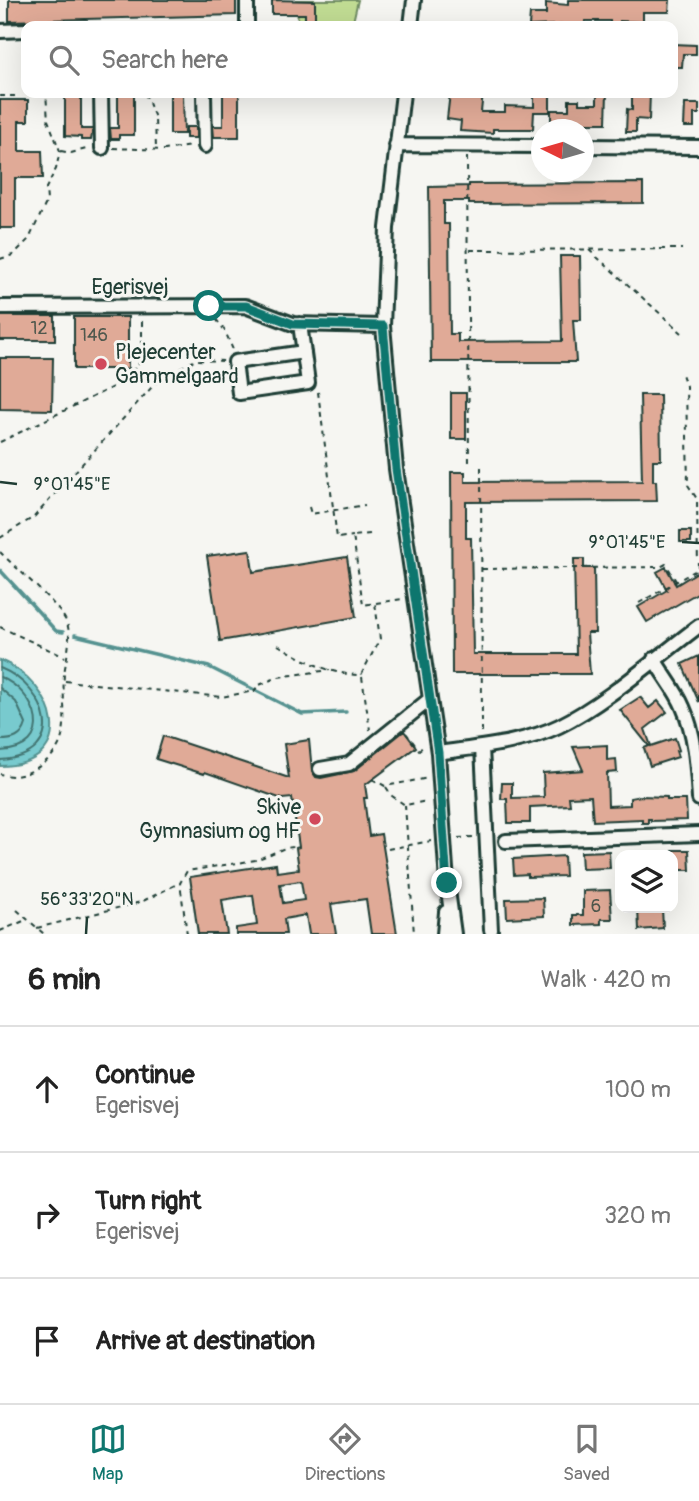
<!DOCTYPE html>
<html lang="en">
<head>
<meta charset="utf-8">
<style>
	body { margin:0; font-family:Pangolin,sans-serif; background:#f6f6f6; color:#222 }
	.controls { position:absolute; right:21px; bottom:21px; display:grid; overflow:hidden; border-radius:14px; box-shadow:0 7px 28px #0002 }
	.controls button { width:63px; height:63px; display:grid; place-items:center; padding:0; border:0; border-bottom:2px solid #e0e0e0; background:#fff; color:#222; font:35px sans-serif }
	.compass { position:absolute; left:531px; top:119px; width:63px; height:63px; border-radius:50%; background:#fff; box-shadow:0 7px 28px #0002; rotate:275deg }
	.stop { position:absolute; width:21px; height:21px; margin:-16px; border:5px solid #0f766e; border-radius:50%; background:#fff }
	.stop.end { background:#0f766e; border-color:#fff; box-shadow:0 2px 7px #0008 }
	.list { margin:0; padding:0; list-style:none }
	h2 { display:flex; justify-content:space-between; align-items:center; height:91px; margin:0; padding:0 28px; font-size:30px }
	h2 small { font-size:23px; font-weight:400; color:#767676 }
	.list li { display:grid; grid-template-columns:46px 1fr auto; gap:21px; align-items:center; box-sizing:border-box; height:126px; padding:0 28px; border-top:2px solid #e0e0e0 }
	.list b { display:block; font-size:26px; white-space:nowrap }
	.list p { margin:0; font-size:23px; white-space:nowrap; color:#767676 }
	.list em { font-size:23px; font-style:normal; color:#767676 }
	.icon { flex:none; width:38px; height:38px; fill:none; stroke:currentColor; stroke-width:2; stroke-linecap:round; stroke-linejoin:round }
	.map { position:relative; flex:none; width:699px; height:934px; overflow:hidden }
	.search { position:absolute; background:#fff; box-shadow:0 7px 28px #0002; left:21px; right:21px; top:21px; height:77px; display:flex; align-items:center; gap:18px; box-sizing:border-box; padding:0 24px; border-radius:14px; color:#767676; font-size:26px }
	.sheet { height:469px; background:#fff }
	nav { display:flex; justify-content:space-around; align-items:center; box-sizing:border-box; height:98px; border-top:2px solid #e0e0e0; background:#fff; font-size:19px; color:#767676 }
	nav a { display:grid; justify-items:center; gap:4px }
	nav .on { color:#0f766e }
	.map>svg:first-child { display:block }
</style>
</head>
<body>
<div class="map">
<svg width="699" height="934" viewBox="0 0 699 934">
	<rect width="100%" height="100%" fill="#f6f6f2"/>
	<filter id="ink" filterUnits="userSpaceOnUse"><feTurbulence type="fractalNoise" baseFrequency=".0143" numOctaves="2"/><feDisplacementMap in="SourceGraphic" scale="14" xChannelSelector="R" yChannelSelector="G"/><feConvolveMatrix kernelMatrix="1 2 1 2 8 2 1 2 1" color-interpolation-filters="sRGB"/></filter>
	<g filter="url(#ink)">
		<!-- green -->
		<path fill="#c1dc93" stroke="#708c64" stroke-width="2" d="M297,0H358L352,26H298Z"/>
		<!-- water -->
		<path fill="#78cace" stroke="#549290" stroke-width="2" d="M0,660C57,683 81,765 0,766Z"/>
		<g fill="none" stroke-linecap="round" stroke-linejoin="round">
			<!-- shore -->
			<path stroke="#437572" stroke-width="2" d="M0,668C48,687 71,756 0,760
				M0,677C38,692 57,749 0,751
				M0,688L16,702L26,724C22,738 13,740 0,740"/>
			<!-- stream -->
			<path stroke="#549290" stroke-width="3.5" d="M0,570L56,631L63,632
				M75,635L209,667L302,714L346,712"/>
		</g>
		<!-- building -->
		<path fill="#e0aa97" stroke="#1f3d34" stroke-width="2" fill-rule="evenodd" d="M9,0H236V15L9,21Z
			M272,0L315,1V20H305V14H272Z
			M568,0H670L669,12H643V22L620,21V26H610V21H585V24L529,26L530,14H546V3L568,5Z
			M673,44L696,45V54H683L682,67H673Z
			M65,93H81V129H93L91,140H81V137L65,136Z
			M118,93H134V135H119V139H111L110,128H118Z
			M170,93H183L184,134H170Z
			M223,93H239V137H214L213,126H223Z
			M450,93H483L481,112H505V106L534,107V93H545L550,94V112H534L533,129H493V133L460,131L461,121L447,119Z
			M597,93H607L606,123H567V130H551V110H569V100H579V104H597Z
			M632,93H650L649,120L636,119V132H626L627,109L632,110Z
			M0,100H28V121H19V151H42L43,178H15V228H0Z
			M685,104H699V114H694V127H684Z
			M186,127H196V138H186Z
			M643,183V203L469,204V201H444V224H449L450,334H458V342L562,341L560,256H580L581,320H573L576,362H431L429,187L469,186V184Z
			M0,316H55V340H0Z
			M74,317H128V369H74Z
			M0,358H53L52,410L0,409Z
			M451,393H466V439H451Z
			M640,395H660L661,460H653V481H656L657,501L466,502V538H471L473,654H576L574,559H584V568H594L595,633H587L590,674H452L451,472H465V482L642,481Z
			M680,531H691V542H680Z
			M250,550L253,572L347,557L356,617L220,641L207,556Z
			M666,567L676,585L699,571V592L647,622L638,607L667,590L657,572Z
			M699,656V702L682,664Z
			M640,697L649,708L658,701L667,712L645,729L651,746L675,738L679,750L676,751L678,757L650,766L644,748L649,746L620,710Z
			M404,731L416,747L365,785L367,798H364L369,836L381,834L397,934H371L366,899L331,904L336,934H309L306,915L284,919L286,934H236V928L257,925L253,895L222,900L227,934H198L190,877L276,864L277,872L299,869L296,848L299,847L292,798L282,799L205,772L204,774L156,759L163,736L289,778L284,744L309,740L312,771L316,777L321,778L354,771ZM301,881L304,900L283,903L280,884Z
			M607,745V760L616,759L617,772L607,773L608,806L630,805V798L641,796L667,797V800H686L687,820L651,821V819H648V823H642V819L593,821L591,796L569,797L570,805L530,807V823H508L507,799H501L502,783H512V798L544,797L543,773L583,770L573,747Z
			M673,850H689L690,870H673Z
			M609,851L610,868L582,869L581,852Z
			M564,856L565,876L528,877V874L514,875L513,859Z
			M610,890L612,919H601V924L573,925V915H583V891Z
			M543,898L544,916L507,918L506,899Z
			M638,908H662L663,928L639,930Z"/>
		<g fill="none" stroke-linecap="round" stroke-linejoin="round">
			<defs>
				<path id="minor" d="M247,0V26
					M411,26L414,0
					M0,31L26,30
					M101,93L102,148
					M204,93L205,146
					M403,93L387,228L383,326L396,469L438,753L447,883L454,934
					M396,145L542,146
					M584,146L699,147
					M0,307L245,306L293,324L383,326
					M300,324L308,383L239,393L235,362L304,352
					M654,659C663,675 676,690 683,707C696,736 697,768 699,799
					M482,747L491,930
					M438,753C478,747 522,744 559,726C606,703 656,658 699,626
					M320,769L349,764L430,699
					M506,841L699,834
					M444,934L446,912"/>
			</defs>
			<!-- minor casing -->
			<use href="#minor" stroke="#1f3d34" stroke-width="18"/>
			<!-- path -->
			<path stroke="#1f3d34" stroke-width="2" stroke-dasharray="5 5" stroke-linecap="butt" d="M145,93L155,118L156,149
				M0,96H20
				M113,148L165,150L191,146
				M61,151L71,153L90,148
				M467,157L469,467
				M470,250L682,249
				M589,250L682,333
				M0,259L13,255L29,239L47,201L46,188L56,169L60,151L48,120L46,93
				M216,319L225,331L233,350
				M318,392L337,538L353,536
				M0,442L123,382L142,360V317
				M481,467L482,735
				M309,507L311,514L365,505
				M370,534L353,536L363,605L402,599
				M0,538L34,517L161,377L196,360L224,361
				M0,552C15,567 58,604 66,621C73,636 66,659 64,674C61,714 76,745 35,769C23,776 14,778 0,774
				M482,569L660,567L666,564L676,581
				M639,603L698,569L697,499L688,485L686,386L682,374
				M0,627L65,657
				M278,645C304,660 330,675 361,675L380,639L375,603
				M362,677L370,730
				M65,681L221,697L255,691L257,686L278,677L330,670
				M406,733L419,750L425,745
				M372,779L385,786L429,778
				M386,787L392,796L405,805L428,801
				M405,805L414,934
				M458,838L473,837
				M388,849L431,841
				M17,910L44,934
				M37,928L141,902L179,883
				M0,931L26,920
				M187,934L180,883L187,871L256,860L285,848L294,847"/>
			<!-- minor -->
			<use href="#minor" stroke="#f6f6f2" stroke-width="12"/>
		</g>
	</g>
	<g fill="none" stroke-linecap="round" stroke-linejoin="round" filter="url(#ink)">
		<!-- route -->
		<path stroke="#0f766e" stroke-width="9" d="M209,306H246L293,324L383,326L396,469L438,753L447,883"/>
	</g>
	<!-- ticks -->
	<path fill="none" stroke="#1f3d34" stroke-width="2.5" d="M0,482L17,484M682,542L699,543M86,934L87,917"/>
	<!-- markers -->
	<g fill="#d1495b" stroke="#f6f6f2" stroke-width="2.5">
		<circle cx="101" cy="364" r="7"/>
		<circle cx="315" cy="819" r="7"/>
	</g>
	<g text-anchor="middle" stroke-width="6" stroke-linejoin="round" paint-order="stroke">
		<!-- number labels -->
		<g font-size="18" fill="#4f584d">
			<text x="39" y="334">12</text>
			<text x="94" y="341">146</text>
			<text x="596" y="912">6</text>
		</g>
		<!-- street labels -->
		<g font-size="21" fill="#1f3d34" stroke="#f6f6f2">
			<text x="130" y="294">Egerisvej</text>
		</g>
		<!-- poi labels -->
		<g font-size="21" fill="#1f3d34" stroke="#f6f6f2" text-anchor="start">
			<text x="115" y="359">Plejecenter<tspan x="115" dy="24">Gammelgaard</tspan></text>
			<text x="301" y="814" text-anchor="end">Skive<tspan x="301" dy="24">Gymnasium og HF</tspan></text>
		</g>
	</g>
	<g font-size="18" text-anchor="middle" fill="#1f3d34" stroke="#f6f6f2" stroke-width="6" stroke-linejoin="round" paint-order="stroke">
		<text x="72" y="490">9°01'45"E</text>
		<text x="627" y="548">9°01'45"E</text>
		<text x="87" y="905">56°33'20"N</text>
	</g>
</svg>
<div class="controls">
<button><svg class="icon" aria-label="layers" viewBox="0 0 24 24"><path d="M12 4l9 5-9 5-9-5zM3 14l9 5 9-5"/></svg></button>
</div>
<svg class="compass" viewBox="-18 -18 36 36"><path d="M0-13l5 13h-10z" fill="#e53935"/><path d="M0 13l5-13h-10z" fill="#767676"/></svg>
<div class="stop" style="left:209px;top:306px"></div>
<div class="stop end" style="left:447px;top:883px"></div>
<div class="search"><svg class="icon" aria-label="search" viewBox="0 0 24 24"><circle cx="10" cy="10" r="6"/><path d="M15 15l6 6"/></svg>Search here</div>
</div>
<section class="sheet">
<h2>6 min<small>Walk · 420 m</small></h2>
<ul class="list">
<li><svg class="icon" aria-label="ahead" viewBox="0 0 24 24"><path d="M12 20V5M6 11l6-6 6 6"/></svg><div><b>Continue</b><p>Egerisvej</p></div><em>100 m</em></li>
<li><svg class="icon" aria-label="right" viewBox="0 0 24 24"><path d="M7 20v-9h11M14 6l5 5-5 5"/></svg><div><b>Turn right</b><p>Egerisvej</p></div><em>320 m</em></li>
<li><svg class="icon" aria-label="arrive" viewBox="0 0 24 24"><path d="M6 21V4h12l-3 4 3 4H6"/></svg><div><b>Arrive at destination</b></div></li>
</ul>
</section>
<nav>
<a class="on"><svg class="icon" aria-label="map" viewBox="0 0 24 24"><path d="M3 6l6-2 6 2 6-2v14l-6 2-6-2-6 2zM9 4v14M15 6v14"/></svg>Map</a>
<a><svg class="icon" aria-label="directions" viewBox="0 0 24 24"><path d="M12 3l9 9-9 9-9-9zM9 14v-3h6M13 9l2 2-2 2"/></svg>Directions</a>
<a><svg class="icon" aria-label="saved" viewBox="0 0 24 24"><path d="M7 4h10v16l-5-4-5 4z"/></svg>Saved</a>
</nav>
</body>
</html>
